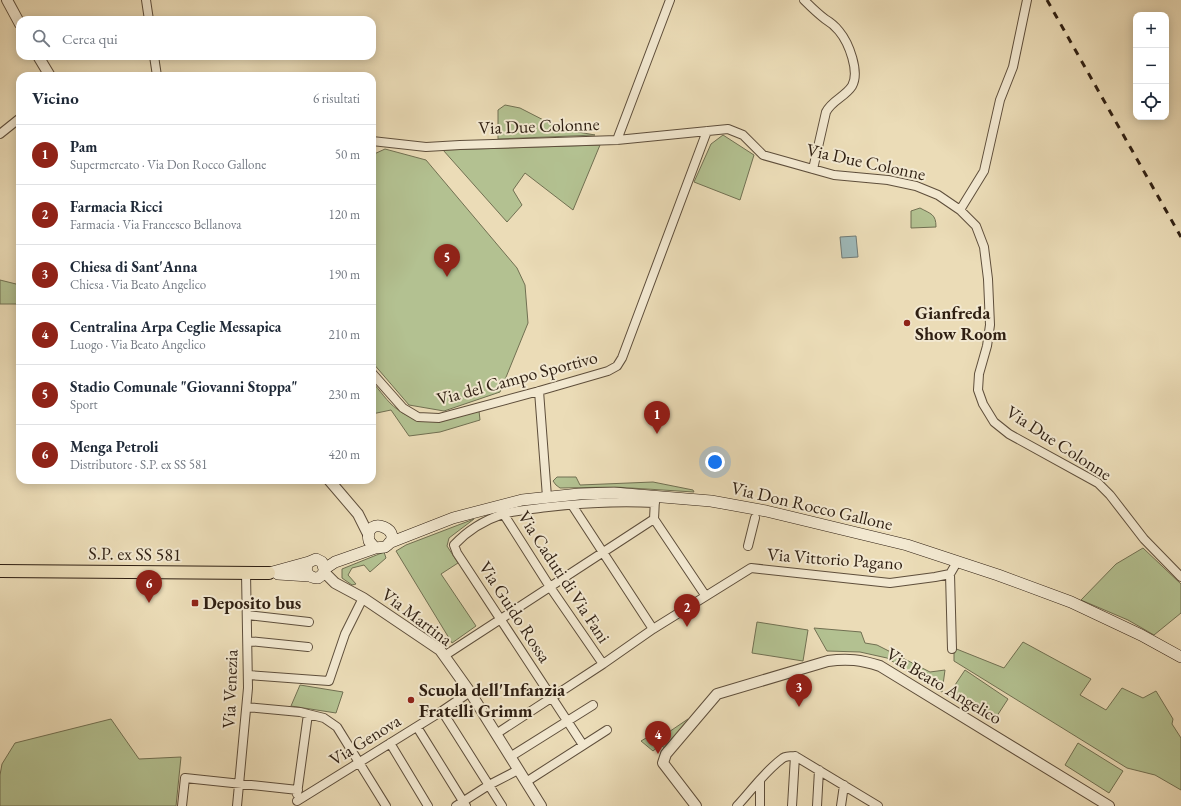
<!DOCTYPE html>
<html lang="it">
<head>
<meta charset="utf-8">
<style>
	body { margin:0; font-family:"EB Garamond",serif; background:#f2f2f3; color:#1f2937 }
	.controls { position:absolute; right:12px; top:12px; display:grid; overflow:hidden; border-radius:8px; box-shadow:0 2px 10px #0003 }
	.controls button { width:36px; height:36px; display:grid; place-items:center; padding:0; border:0; border-bottom:1px solid #e0e1e3; background:#fff; color:#1f2937; font:20px sans-serif }
	.you { position:absolute; left:715px; top:462px; width:14px; height:14px; margin:-10px; border:3px solid #fff; border-radius:50%; background:#1a73e8; box-shadow:0 0 0 6px #1a73e833 }
	.badge { display:grid; place-items:center; width:26px; height:26px; border-radius:50%; background:#8f2418; color:#fff; font-size:13px; font-weight:700 }
	.pin { position:absolute; translate:-50% -33px; filter:drop-shadow(0 1px 2px #0008) }
	.pin::after { content:''; position:absolute; top:21px; width:14px; height:12px; background:inherit; clip-path:polygon(0 0,100% 0,50% 100%) }
	.list { margin:0; padding:0; list-style:none }
	h2 { display:flex; justify-content:space-between; align-items:center; height:52px; margin:0; padding:0 16px; font-size:17px }
	h2 small { font-size:13px; font-weight:400; color:#747a83 }
	.list li { display:grid; grid-template-columns:26px 1fr auto; gap:12px; align-items:center; box-sizing:border-box; height:60px; padding:0 16px; border-top:1px solid #e0e1e3 }
	.list b { display:block; font-size:15px; white-space:nowrap }
	.list p { margin:0; font-size:13px; white-space:nowrap; color:#747a83 }
	.list em { font-size:13px; font-style:normal; color:#747a83 }
	.icon { flex:none; width:22px; height:22px; fill:none; stroke:currentColor; stroke-width:2; stroke-linecap:round; stroke-linejoin:round }
	.map { position:relative; flex:none; width:1181px; height:806px; overflow:hidden }
	.search { position:absolute; background:#fff; box-shadow:0 2px 10px #0003; left:16px; top:16px; width:360px; height:44px; display:flex; align-items:center; gap:10px; box-sizing:border-box; padding:0 14px; border-radius:12px; color:#747a83; font-size:15px }
	.panel { position:absolute; background:#fff; box-shadow:0 2px 10px #0003; left:16px; top:72px; width:360px; height:412px; border-radius:12px }
	.map>svg:first-child { display:block }
</style>
</head>
<body>
<div class="map">
<svg width="1181" height="806" viewBox="0 0 1181 806">
	<rect width="100%" height="100%" fill="#ebdcb7"/>
	<filter id="stains"><feTurbulence type="fractalNoise" baseFrequency=".005" numOctaves="4"/><feColorMatrix values="0 0 0 0 .2 0 0 0 0 .09 0 0 0 0 .02 0 0 0 .5 -.17"/></filter>
	<radialGradient id="worn" r=".72"><stop offset=".6" stop-color="#630" stop-opacity="0"/><stop offset="1" stop-color="#630" stop-opacity=".3"/></radialGradient>
	<!-- green -->
	<path fill="#b3c191" stroke="#717052" d="M505,105L520,108L561,129L595,135L498,139V110Z
		M723,135L754,155L740,200L694,182L711,144Z
		M600,145L573,210L525,173L513,190L522,205L507,222L443,150Z
		M385,149L426,160L517,268L525,285L528,323L500,392L444,411L409,405L372,362V155Z
		M920,208C931,214 936,214 936,227L911,228V211Z
		M0,280L20,285V304H0Z
		M372,382C380,390 387,402 397,409C424,430 449,419 479,411L480,420L440,432L409,436L391,410L372,414Z
		M557,477H576L580,485L653,482L693,490L694,492L615,487L560,488L556,485L553,481Z
		M474,519L449,538L447,546L458,563L441,574L476,626L452,643L396,551L406,545Z
		M1143,548L1181,584V613L1154,635L1128,620L1081,600L1116,564Z
		M384,552L386,558L370,572L364,565L352,568L348,575L356,584L352,585L342,578V569Z
		M757,622L808,630L803,661L752,653Z
		M814,628L861,632L865,643L877,645L930,672L945,670L942,692L887,658L860,652L827,651Z
		M1023,642L1091,679L1080,695L1106,710L1122,688L1143,698L1156,691L1173,719L1172,724L1181,738V790L1155,775L1127,768L954,661V648L1004,668Z
		M965,670L1008,699L993,722L949,694Z
		M300,685L343,692L336,713L291,706Z
		M111,719L139,759L181,757L176,806H0V775L2,764L15,743Z
		M688,719L689,720L665,748L660,745L653,751L641,741L658,731L663,736Z
		M1078,743L1123,771L1109,793L1065,765Z"/>
	<!-- water -->
	<path fill="#9eb9b9" stroke="#727b76" d="M856,236L858,257L842,258L840,237Z"/>
	<g fill="none" stroke-linecap="round" stroke-linejoin="round">
		<defs>
			<path id="minor" d="M146,0L149,20
				M804,0C811,7 817,13 825,19C830,22 835,26 839,31C849,43 860,72 852,86C845,97 832,100 826,112L813,169
				M154,56L157,76
				M0,134L20,118
				M617,140L670,0
				M372,141L426,147L460,145L617,140L728,129L743,135L763,155L834,175L888,180L916,186L938,195L960,210L976,226L984,247L988,279L990,325L987,346L979,374L978,390L983,404L994,422L1009,434L1098,483L1110,495L1144,539L1181,577
				M960,210L984,171L1000,100L1013,67L1027,0
				M372,373L403,408L418,417L439,418L539,391L608,371L617,366L622,358L707,131
				M539,391L547,497
				M572,505L653,629
				M501,510L550,587L603,664
				M654,519L705,595
				M748,546L755,518
				M950,574L952,649
				M247,615L309,622
				M248,641L308,647
				M444,656L654,519L655,499
				M248,675L329,681L345,634L363,598
				M247,707L300,712L324,718L337,727L386,806
				M442,711L502,806
				M417,727L466,806
				M496,734L603,664L653,629L751,568L890,583L935,577L950,574L957,562
				M390,743L428,806
				M583,745L457,553L454,545C467,531 485,520 503,514C517,510 533,509 548,507C583,503 619,501 655,503
				M510,757L593,705
				M526,782L607,730
				M297,794L308,714
				M297,801L442,711L470,692
				M182,806L185,778L298,790
				M237,806L248,688L246,573
				M456,806L489,785L518,770
				M737,806C752,790 765,771 783,758C786,756 791,756 795,756L878,806
				M760,806V780
				M792,806L795,756
				M817,806L819,770
				M841,806L844,785"/>
			<path id="tertiary" d="M7,0L20,24
				M38,56L50,76
				M329,480L358,514L368,534
				M324,572L335,583L363,598L440,650L470,692L541,806
				M696,806L663,763L666,754L717,694L828,661C848,658 861,660 880,666L1109,806"/>
			<path id="secondary" d="M389,543L453,518L522,500L579,494L614,493L711,501L766,511L907,545L998,575L1071,602L1141,635L1181,657
				M324,569L322,562L316,559L309,562C303,570 308,578 318,578L322,575L326,568L335,562L375,548L385,547C409,531 363,512 369,541L375,548
				M269,573L309,562
				M278,574L309,576"/>
			<path id="primary" d="M0,571L269,573"/>
		</defs>
		<!-- minor casing -->
		<use href="#minor" stroke="#5e4e3b" stroke-width="10"/>
		<!-- tertiary casing -->
		<use href="#tertiary" stroke="#5e4e3b" stroke-width="12"/>
		<!-- secondary casing -->
		<use href="#secondary" stroke="#2f1f12" stroke-width="12"/>
		<!-- primary casing -->
		<use href="#primary" stroke="#2f1f12" stroke-width="14"/>
		<!-- minor -->
		<use href="#minor" stroke="#f2e8d0" stroke-width="8"/>
		<!-- tertiary -->
		<use href="#tertiary" stroke="#f2e8d0" stroke-width="10"/>
		<!-- secondary -->
		<use href="#secondary" stroke="#f2e8d0" stroke-width="11"/>
		<!-- primary -->
		<use href="#primary" stroke="#ebdcb7" stroke-width="12"/>
		<!-- rail -->
		<path stroke="#2f1f12" stroke-width="3" stroke-dasharray="7 7" stroke-linecap="butt" d="M1047,0L1181,237"/>
	</g>
	<!-- markers -->
	<g fill="#8f2418" stroke="#f2e8d0" stroke-width="1.5">
		<circle cx="907" cy="323" r="4"/>
		<rect x="191" y="599" width="8" height="8" rx="2"/>
		<circle cx="411" cy="700" r="4"/>
	</g>
	<g text-anchor="middle" stroke-width="4" stroke-linejoin="round" paint-order="stroke">
		<!-- street labels -->
		<g font-size="18" fill="#2f1f12" stroke="#f2e8d0">
			<text transform="translate(539 126) rotate(-2)" y="6">Via Due Colonne</text>
			<text transform="translate(866 162) rotate(12)" y="6">Via Due Colonne</text>
			<text transform="translate(517 378) rotate(-15)" y="6">Via del Campo Sportivo</text>
			<text transform="translate(1059 443) rotate(33)" y="6">Via Due Colonne</text>
			<text transform="translate(812 506) rotate(13)" y="6">Via Don Rocco Gallone</text>
			<text transform="translate(135 554) rotate(1)" y="6">S.P. ex SS 581</text>
			<text transform="translate(835 559) rotate(4)" y="6">Via Vittorio Pagano</text>
			<text transform="translate(564 577) rotate(57)" y="6">Via Caduti di Via Fani</text>
			<text transform="translate(515 612) rotate(57)" y="6">Via Guido Rossa</text>
			<text transform="translate(417 617) rotate(37)" y="6">Via Martina</text>
			<text transform="translate(944 686) rotate(31)" y="6">Via Beato Angelico</text>
			<text transform="translate(230 689) rotate(-88)" y="6">Via Venezia</text>
			<text transform="translate(365 740) rotate(-32)" y="6">Via Genova</text>
		</g>
		<!-- poi labels -->
		<g font-size="18" font-weight="bold" fill="#2f1f12" stroke="#f2e8d0" text-anchor="start">
			<text x="915" y="319">Gianfreda<tspan x="915" dy="21">Show Room</tspan></text>
			<text x="203" y="609">Deposito bus</text>
			<text x="419" y="696">Scuola dell'Infanzia<tspan x="419" dy="21">Fratelli Grimm</tspan></text>
		</g>
	</g>
	<rect width="100%" height="100%" filter="url(#stains)"/>
	<rect width="100%" height="100%" fill="url(#worn)"/>
</svg>
<div class="controls">
<button>+</button>
<button>−</button>
<button><svg class="icon" aria-label="locate" viewBox="0 0 24 24"><circle cx="12" cy="12" r="6"/><path d="M12 2v4M12 18v4M2 12h4M18 12h4"/></svg></button>
</div>
<div class="you"></div>
<div class="pin badge" style="left:657px;top:434px">1</div>
<div class="pin badge" style="left:687px;top:627px">2</div>
<div class="pin badge" style="left:799px;top:707px">3</div>
<div class="pin badge" style="left:658px;top:754px">4</div>
<div class="pin badge" style="left:447px;top:277px">5</div>
<div class="pin badge" style="left:149px;top:603px">6</div>
<div class="search"><svg class="icon" aria-label="search" viewBox="0 0 24 24"><circle cx="10" cy="10" r="6"/><path d="M15 15l6 6"/></svg>Cerca qui</div>
<section class="panel">
<h2>Vicino<small>6 risultati</small></h2>
<ul class="list">
<li><span class="badge">1</span><div><b>Pam</b><p>Supermercato · Via Don Rocco Gallone</p></div><em>50 m</em></li>
<li><span class="badge">2</span><div><b>Farmacia Ricci</b><p>Farmacia · Via Francesco Bellanova</p></div><em>120 m</em></li>
<li><span class="badge">3</span><div><b>Chiesa di Sant'Anna</b><p>Chiesa · Via Beato Angelico</p></div><em>190 m</em></li>
<li><span class="badge">4</span><div><b>Centralina Arpa Ceglie Messapica</b><p>Luogo · Via Beato Angelico</p></div><em>210 m</em></li>
<li><span class="badge">5</span><div><b>Stadio Comunale &quot;Giovanni Stoppa&quot;</b><p>Sport</p></div><em>230 m</em></li>
<li><span class="badge">6</span><div><b>Menga Petroli</b><p>Distributore · S.P. ex SS 581</p></div><em>420 m</em></li>
</ul>
</section>
</div>
</body>
</html>
